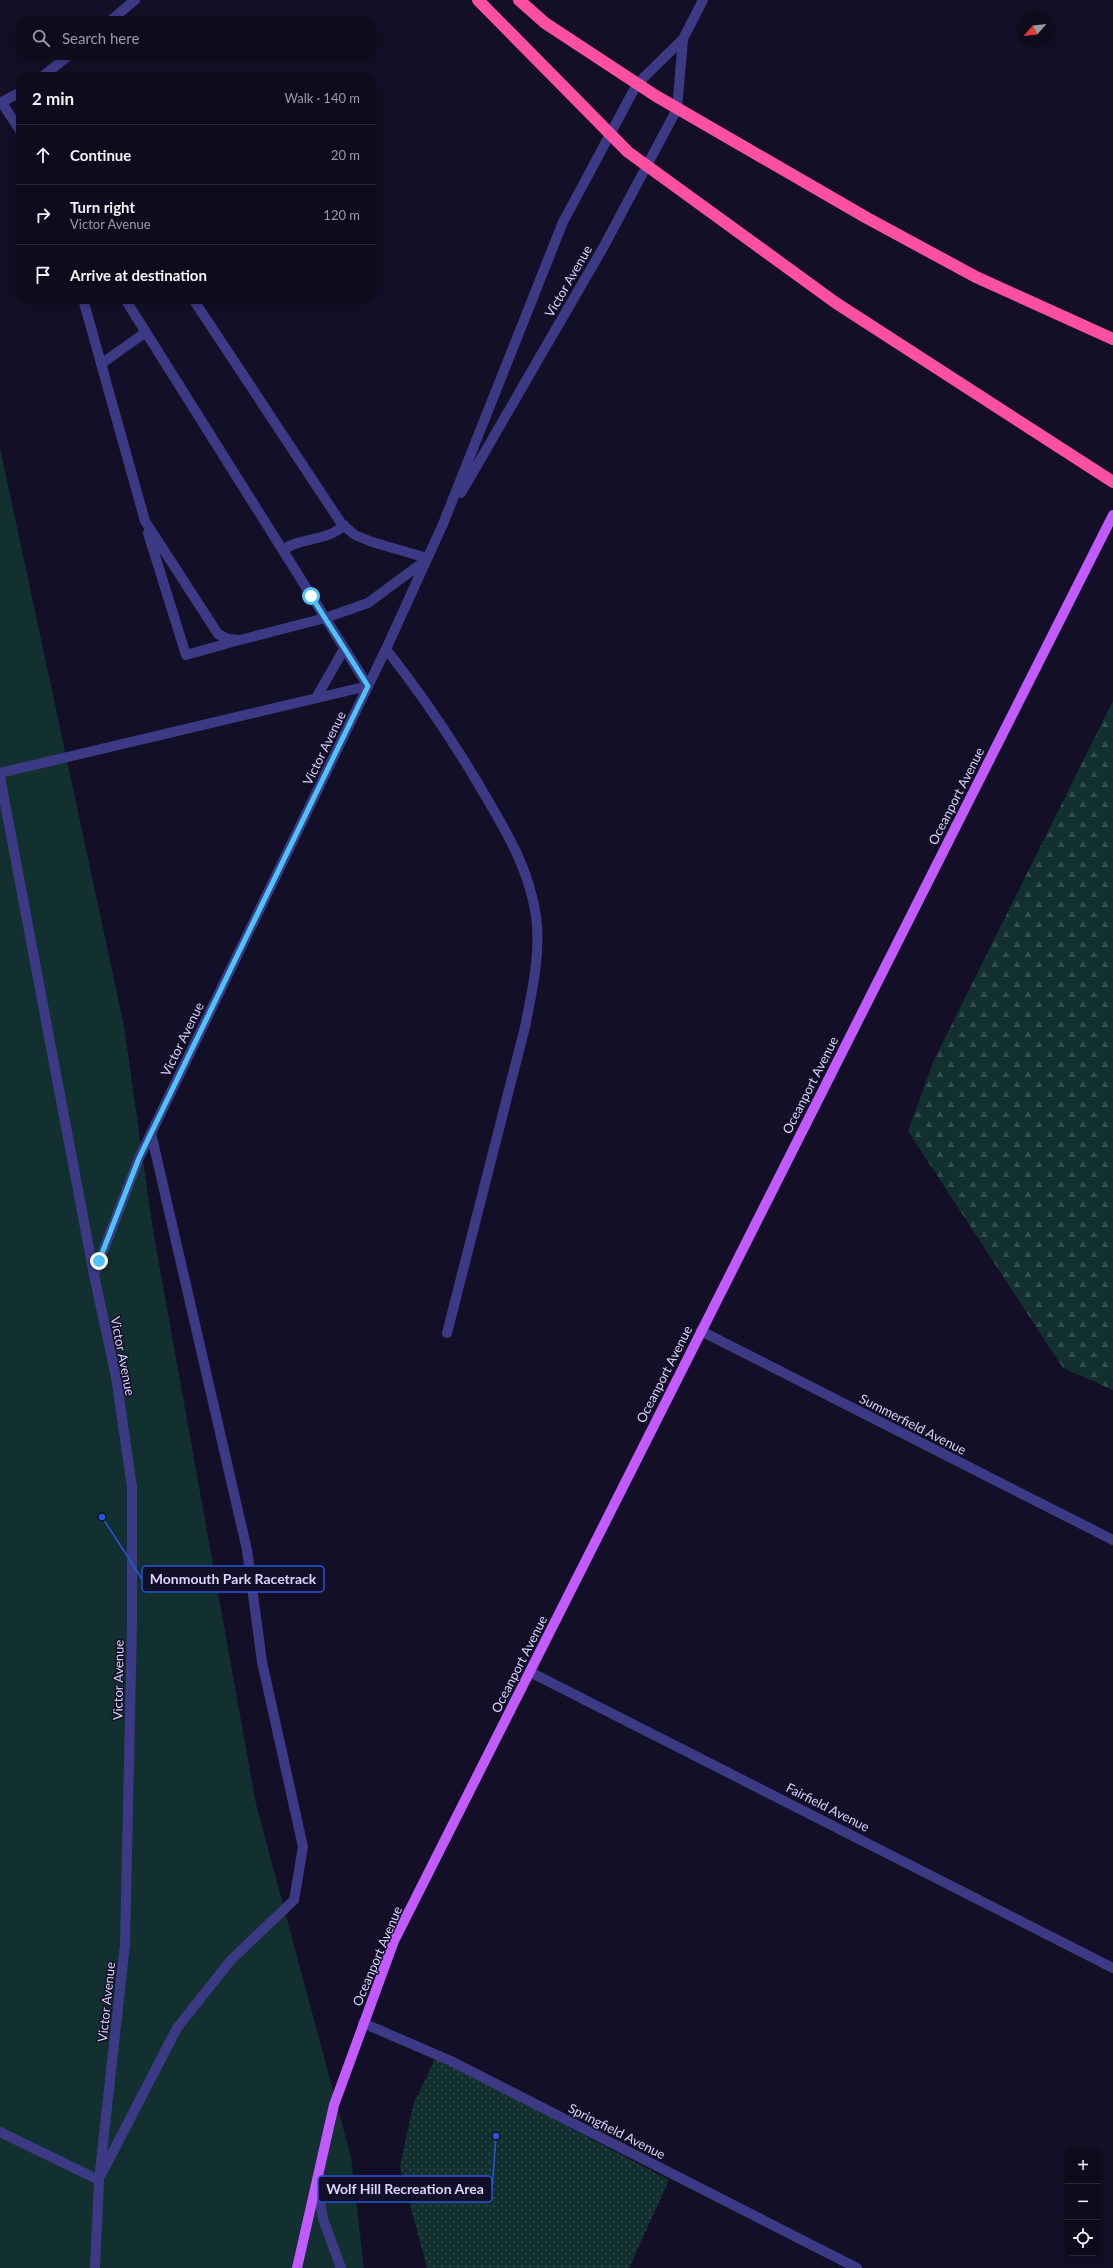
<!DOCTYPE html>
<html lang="en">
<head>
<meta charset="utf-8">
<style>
	body { margin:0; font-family:Lato,sans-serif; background:#171425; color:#f1f3f6 }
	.controls { position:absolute; right:12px; bottom:12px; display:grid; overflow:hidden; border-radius:8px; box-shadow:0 2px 6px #0003 }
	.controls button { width:36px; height:36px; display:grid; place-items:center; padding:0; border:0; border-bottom:1px solid #2e2b3b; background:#0e0b1c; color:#f1f3f6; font:20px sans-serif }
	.compass { position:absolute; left:1017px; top:12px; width:36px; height:36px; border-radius:50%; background:#0e0b1c; box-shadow:0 2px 6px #0003; rotate:243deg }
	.stop { position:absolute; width:12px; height:12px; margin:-9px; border:3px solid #4fc3f7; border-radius:50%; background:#fff }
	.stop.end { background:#4fc3f7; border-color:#fff; box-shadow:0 1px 4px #0008 }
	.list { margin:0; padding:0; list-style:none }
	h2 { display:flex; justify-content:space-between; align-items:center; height:52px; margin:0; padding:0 16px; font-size:17px }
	h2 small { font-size:13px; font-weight:400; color:#9b9ba3 }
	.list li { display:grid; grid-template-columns:26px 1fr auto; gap:12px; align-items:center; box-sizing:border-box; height:60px; padding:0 16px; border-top:1px solid #2e2b3b }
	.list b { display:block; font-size:15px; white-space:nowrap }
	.list p { margin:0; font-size:13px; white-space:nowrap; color:#9b9ba3 }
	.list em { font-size:13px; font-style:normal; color:#9b9ba3 }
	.icon { flex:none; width:22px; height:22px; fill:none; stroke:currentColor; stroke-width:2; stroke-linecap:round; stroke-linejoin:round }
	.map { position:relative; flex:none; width:1113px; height:2268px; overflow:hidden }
	.search { position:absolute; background:#0e0b1c; box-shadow:0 2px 6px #0003; left:16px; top:16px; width:360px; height:44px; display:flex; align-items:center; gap:10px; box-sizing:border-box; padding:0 14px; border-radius:16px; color:#9b9ba3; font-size:15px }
	.panel { position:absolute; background:#0e0b1c; box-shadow:0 2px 6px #0003; left:16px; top:72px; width:360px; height:232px; border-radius:16px }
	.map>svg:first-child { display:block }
</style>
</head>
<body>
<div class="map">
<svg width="1113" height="2268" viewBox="0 0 1113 2268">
	<defs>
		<pattern id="forest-firs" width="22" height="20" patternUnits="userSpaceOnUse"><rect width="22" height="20" fill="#12302f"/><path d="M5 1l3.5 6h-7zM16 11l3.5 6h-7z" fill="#344d4e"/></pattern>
		<pattern id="park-dots" width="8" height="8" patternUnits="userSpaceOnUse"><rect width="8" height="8" fill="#12302f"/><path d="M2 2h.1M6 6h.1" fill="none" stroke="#344d4e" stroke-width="1.8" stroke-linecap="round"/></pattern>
	</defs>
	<rect width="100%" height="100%" fill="#130f26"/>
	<!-- forest -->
	<path fill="url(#forest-firs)" d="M1113,701V1390L1063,1368L908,1131L933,1062Z"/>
	<!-- park -->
	<path fill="url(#park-dots)" d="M436,2057L669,2180L629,2268H427L400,2167L413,2105Z"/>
	<!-- pitch -->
	<path fill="#12302f" d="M0,448L124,1026L153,1230L256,1804L351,2157L364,2268H0Z"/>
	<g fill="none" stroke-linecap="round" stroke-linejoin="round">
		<!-- minor -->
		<path stroke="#3d3a85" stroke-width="10" d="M110,21L135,0
			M42,77L69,55
			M0,103L21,92
			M2,103L21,132
			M83,299L145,521L218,634L228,639L240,640L325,618L368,603L426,560
			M193,299L341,523L355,535L372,542L427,558
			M101,364L146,332
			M461,493L604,246L677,109L683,39
			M148,533L186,655L236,641
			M283,550C300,537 329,541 344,525
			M386,649C423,696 456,745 486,797C509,836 529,870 536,916C541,954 532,991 525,1027L447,1333
			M316,698L344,649
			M0,773L368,686L125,299
			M0,777L94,1275L116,1377L132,1487V1624L125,1944L99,2180L95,2268
			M94,1275L139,1158L386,649L443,524L563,222L637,84L683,39L703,0
			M701,1331L1113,1540
			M530,1672L1113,1968
			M363,2023L451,2061L857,2268
			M0,2132L99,2180
			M101,2175L177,2028L231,1960L294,1900L303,1847L262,1662L247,1550L151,1133
			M317,2182L323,2219L341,2268"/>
		<!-- major -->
		<path stroke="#c25bff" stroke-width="10" d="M297,2268L334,2105L394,1941L1113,515"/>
		<!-- highway -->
		<path stroke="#ff4fa3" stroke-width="12" d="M478,0L628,152L836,303L1113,482
			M519,0L545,23L656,96L867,218L976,277L1113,339"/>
	</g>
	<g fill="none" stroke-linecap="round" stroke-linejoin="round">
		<!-- route -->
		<path stroke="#4fc3f7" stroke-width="5" d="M99,1261L139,1158L368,686L311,596"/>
	</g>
	<g text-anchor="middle" stroke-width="3" stroke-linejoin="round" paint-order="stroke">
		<!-- street labels -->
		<g font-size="13" fill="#d9d4ff" stroke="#130f26">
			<text transform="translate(568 281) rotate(-60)" y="5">Victor Avenue</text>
			<text transform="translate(324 748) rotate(-64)" y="5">Victor Avenue</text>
			<text transform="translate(956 796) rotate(-63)" y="5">Oceanport Avenue</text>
			<text transform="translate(182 1039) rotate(-64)" y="5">Victor Avenue</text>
			<text transform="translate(810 1085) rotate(-63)" y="5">Oceanport Avenue</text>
			<text transform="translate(123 1356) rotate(79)" y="5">Victor Avenue</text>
			<text transform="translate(664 1374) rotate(-63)" y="5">Oceanport Avenue</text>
			<text transform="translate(913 1424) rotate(27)" y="5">Summerfield Avenue</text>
			<text transform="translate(519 1664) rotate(-63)" y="5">Oceanport Avenue</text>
			<text transform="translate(118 1680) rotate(-89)" y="5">Victor Avenue</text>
			<text transform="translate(828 1807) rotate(27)" y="5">Fairfield Avenue</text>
			<text transform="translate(377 1956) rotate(-67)" y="5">Oceanport Avenue</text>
			<text transform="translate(106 2002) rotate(-84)" y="5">Victor Avenue</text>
			<text transform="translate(617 2131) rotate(27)" y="5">Springfield Avenue</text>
		</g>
	</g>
	<!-- callouts -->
	<path fill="none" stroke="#2655da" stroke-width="1.5" d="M102 1517L142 1579M496 2136L492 2189"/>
	<g fill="#2655da" stroke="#130f26" stroke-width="1.5">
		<circle cx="102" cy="1517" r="4"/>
		<circle cx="496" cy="2136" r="4"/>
	</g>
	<g fill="#130f26" stroke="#2655da" stroke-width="1.5">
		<rect x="142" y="1566" width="182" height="26" rx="4"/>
		<rect x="318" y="2176" width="174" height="26" rx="4"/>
	</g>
	<g font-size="14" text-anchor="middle" font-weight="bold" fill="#d9d4ff">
		<text x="233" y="1584">Monmouth Park Racetrack</text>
		<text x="405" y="2194">Wolf Hill Recreation Area</text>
	</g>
</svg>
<div class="controls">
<button>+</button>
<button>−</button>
<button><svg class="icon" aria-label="locate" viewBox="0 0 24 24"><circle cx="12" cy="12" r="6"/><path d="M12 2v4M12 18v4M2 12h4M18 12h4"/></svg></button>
</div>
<svg class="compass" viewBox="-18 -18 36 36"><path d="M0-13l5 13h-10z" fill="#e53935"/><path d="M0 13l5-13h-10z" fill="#9b9ba3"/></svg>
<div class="stop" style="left:311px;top:596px"></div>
<div class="stop end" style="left:99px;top:1261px"></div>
<div class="search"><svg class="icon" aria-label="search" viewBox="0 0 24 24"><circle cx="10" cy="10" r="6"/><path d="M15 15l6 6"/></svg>Search here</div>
<section class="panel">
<h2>2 min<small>Walk · 140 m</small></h2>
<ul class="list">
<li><svg class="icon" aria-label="ahead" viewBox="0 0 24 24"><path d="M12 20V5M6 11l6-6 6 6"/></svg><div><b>Continue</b></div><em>20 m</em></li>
<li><svg class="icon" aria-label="right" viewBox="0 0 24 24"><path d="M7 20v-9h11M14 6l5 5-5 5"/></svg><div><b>Turn right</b><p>Victor Avenue</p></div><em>120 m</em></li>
<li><svg class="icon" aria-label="arrive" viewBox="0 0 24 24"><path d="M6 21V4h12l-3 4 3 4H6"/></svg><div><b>Arrive at destination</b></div></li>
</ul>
</section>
</div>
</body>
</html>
